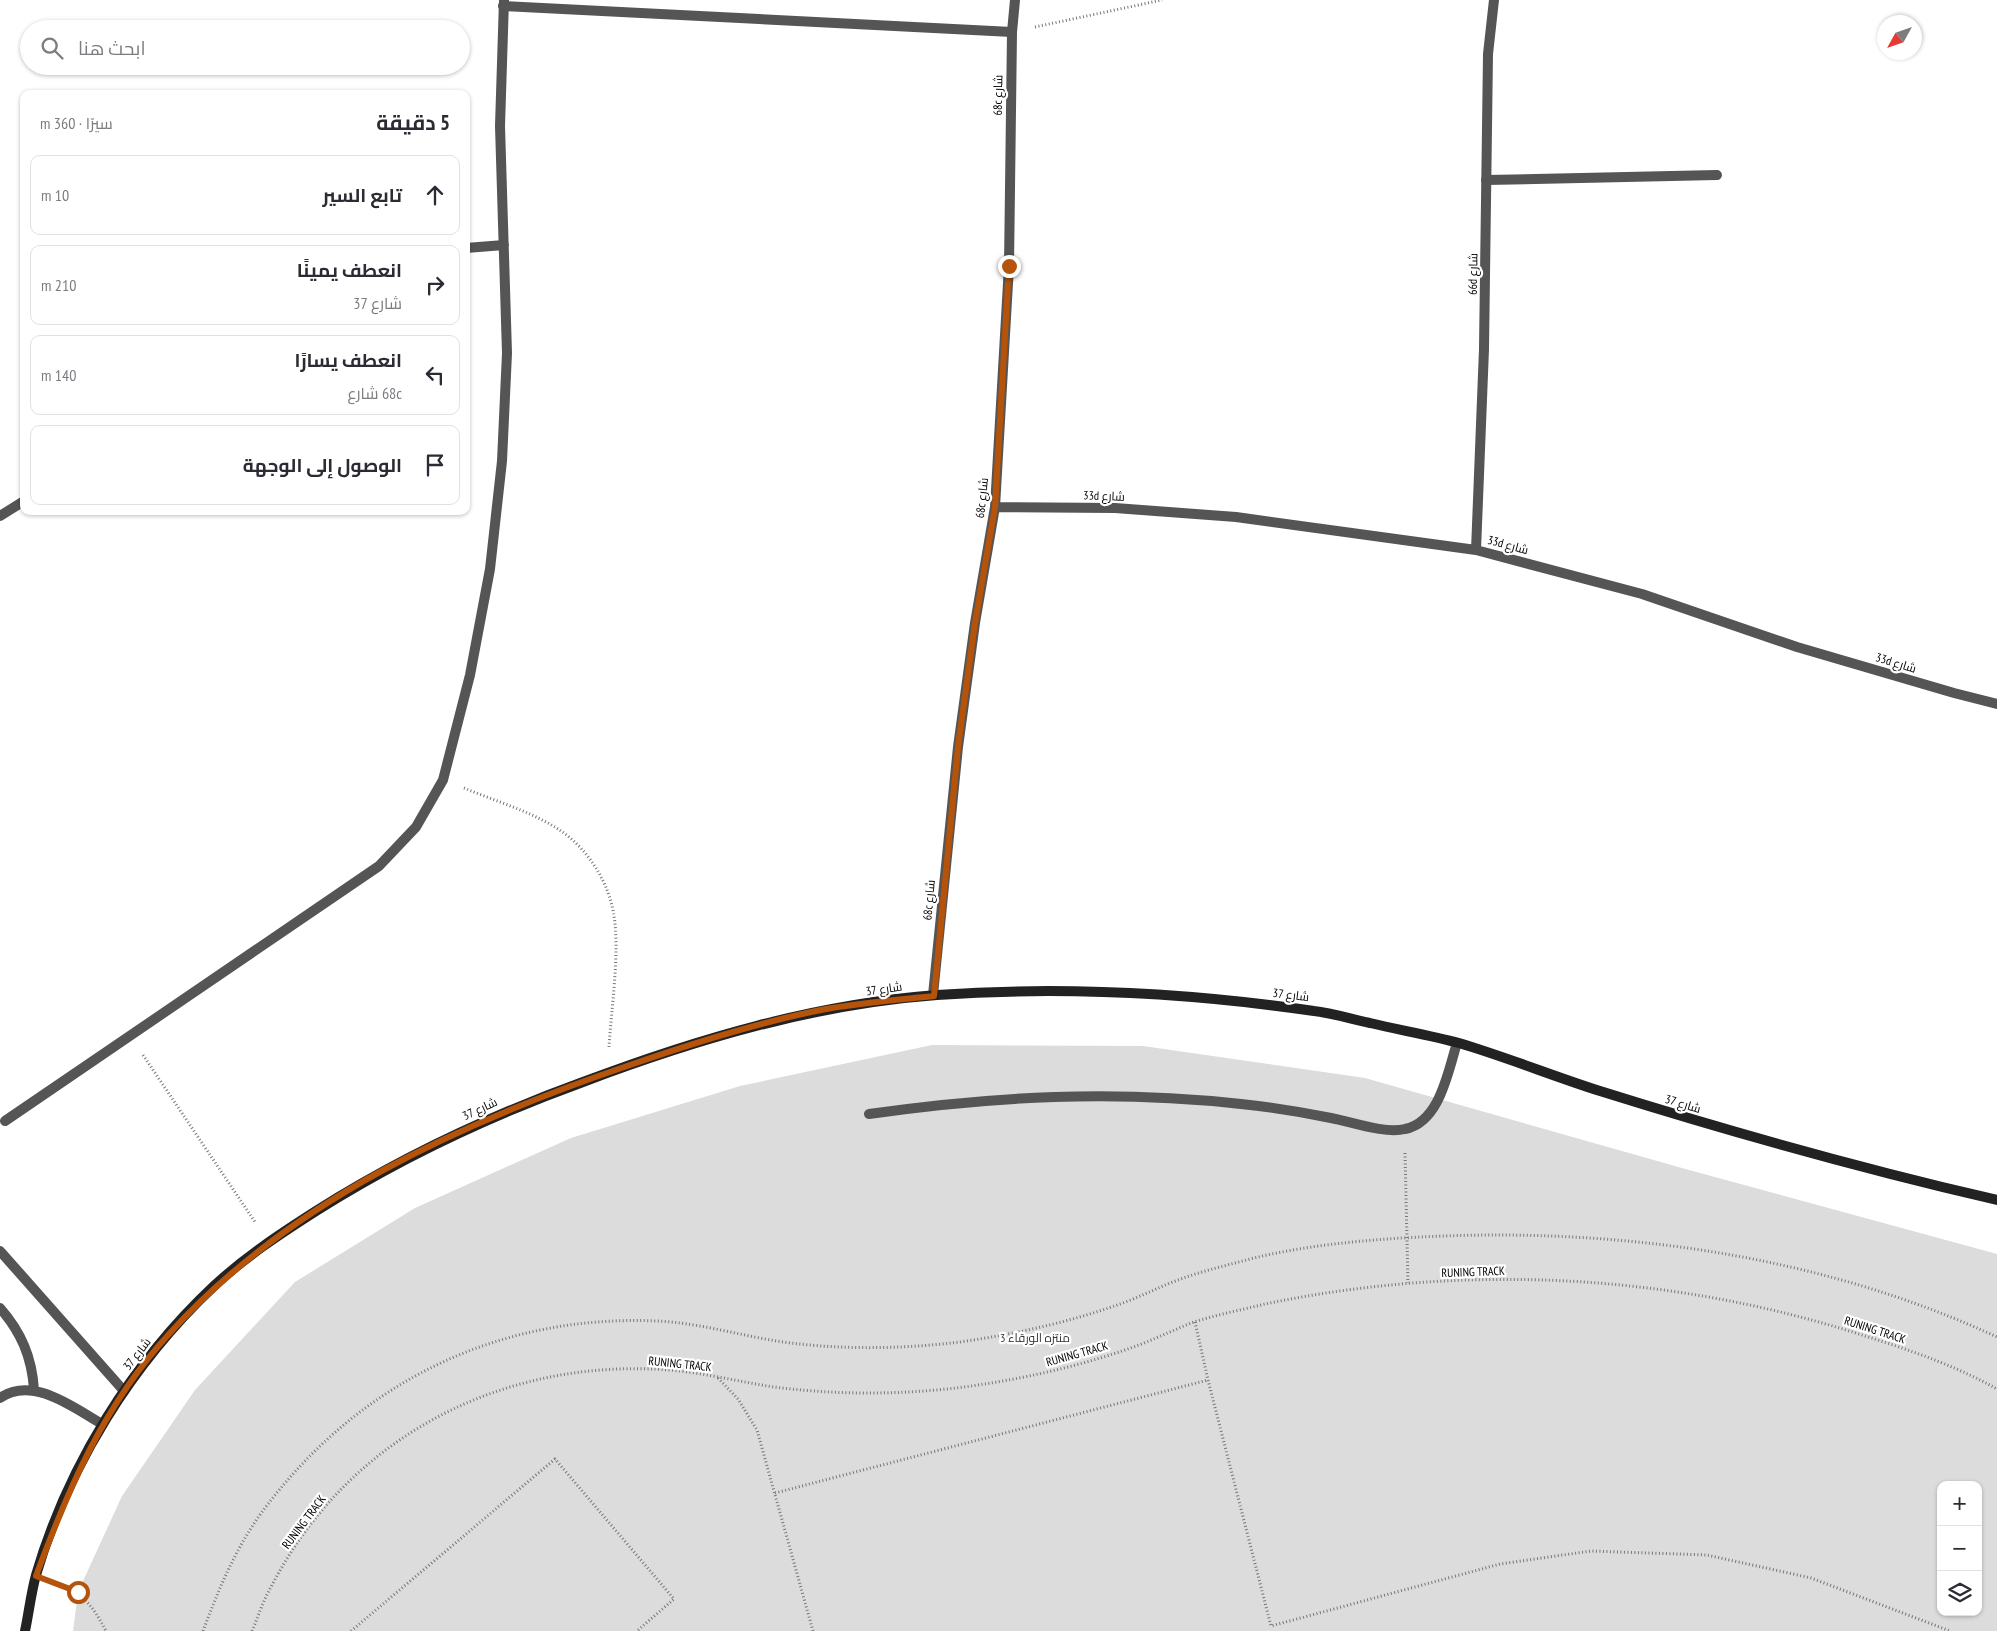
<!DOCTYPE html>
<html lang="ar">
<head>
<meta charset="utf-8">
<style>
	body { margin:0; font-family:"PT Sans Narrow",Cairo,sans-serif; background:#f2f2f3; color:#2b2b33; direction:rtl }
	.controls { position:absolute; right:15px; bottom:15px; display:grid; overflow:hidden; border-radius:10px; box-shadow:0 1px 4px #0004 }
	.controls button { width:45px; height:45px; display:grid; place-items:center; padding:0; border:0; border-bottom:1px solid #e1e1e2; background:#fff; color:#2b2b33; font:25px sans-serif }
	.compass { position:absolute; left:1877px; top:15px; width:45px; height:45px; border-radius:50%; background:#fff; box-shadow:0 1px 4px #0004; rotate:230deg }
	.stop { position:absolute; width:15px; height:15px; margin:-11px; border:4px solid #b45309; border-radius:50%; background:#fff }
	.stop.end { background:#b45309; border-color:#fff; box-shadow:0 1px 5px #0008 }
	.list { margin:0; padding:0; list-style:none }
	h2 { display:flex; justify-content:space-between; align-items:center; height:65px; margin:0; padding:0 20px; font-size:21px }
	h2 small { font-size:16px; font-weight:400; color:#7c7c81 }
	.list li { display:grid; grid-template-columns:32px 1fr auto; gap:15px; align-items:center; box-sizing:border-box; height:80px; margin:0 10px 10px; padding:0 10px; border:1px solid #e1e1e2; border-radius:10px }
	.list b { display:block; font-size:19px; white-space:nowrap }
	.list p { margin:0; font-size:16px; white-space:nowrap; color:#7c7c81 }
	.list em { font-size:16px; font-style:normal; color:#7c7c81 }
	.icon { flex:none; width:28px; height:28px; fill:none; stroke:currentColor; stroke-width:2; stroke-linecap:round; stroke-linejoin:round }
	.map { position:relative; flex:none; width:1997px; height:1631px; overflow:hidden; direction:ltr }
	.search { position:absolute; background:#fff; box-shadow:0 1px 4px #0004; left:20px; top:20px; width:450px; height:55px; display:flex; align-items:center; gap:12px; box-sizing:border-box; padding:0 18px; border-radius:28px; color:#7c7c81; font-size:19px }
	.panel { position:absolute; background:#fff; box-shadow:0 1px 4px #0004; left:20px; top:90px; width:450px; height:425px; border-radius:10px; direction:rtl }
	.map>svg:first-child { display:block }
</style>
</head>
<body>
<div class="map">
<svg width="1997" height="1631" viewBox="0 0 1997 1631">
	<rect width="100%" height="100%" fill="#fff"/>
	<!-- green -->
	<path fill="#dcdcdc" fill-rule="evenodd" d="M932,1045L1143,1046L1365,1078L1689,1170L1997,1254V1631H73L78,1592L122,1496L195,1390L295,1282L415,1208L571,1138L740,1086ZM1941,1485H1978V1612H1941Z"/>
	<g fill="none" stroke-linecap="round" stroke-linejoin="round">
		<!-- path -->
		<path stroke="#777" stroke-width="3" stroke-dasharray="1 2.5" stroke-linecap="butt" d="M1035,27L1162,0
			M464,788C495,801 530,811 558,829C587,847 609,882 614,916C620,953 611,1010 609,1048
			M143,1055L255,1222
			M1405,1153L1408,1283
			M1195,1322L1208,1380L1271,1626L1500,1564L1591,1551L1707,1555L1811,1578L1950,1631
			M718,1378L738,1399L757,1430L813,1631
			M775,1493L1208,1380
			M58,1585C86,1596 92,1605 106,1631
			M203,1631C219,1588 237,1545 265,1508C360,1382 499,1314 657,1321C700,1323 742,1336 783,1342C842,1350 902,1349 960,1342C1016,1334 1070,1322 1123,1303C1142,1296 1159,1287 1178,1280C1202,1271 1228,1265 1254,1258C1308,1245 1364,1240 1420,1237C1615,1227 1818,1254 1997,1337
			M252,1631C258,1617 263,1601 271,1587C345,1443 491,1363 652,1369C693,1370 734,1381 774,1387C836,1395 902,1395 964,1387C1023,1379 1082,1366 1139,1345C1157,1338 1174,1330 1191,1323C1215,1315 1241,1310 1265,1304C1463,1263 1672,1273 1865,1336C1910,1350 1956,1366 1997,1389
			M351,1631L555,1459L674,1599L637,1631"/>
		<!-- lane -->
		<path stroke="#555" stroke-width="10" d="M503,6L1012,32
			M1486,180L1717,175
			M869,1114C996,1096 1113,1090 1241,1104C1271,1107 1302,1112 1331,1118C1352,1122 1385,1134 1405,1129C1440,1122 1448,1071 1457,1043
			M0,1251L124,1391
			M0,1308C21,1332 32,1357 34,1390
			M0,1398C32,1375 74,1408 102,1424"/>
		<!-- street -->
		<path stroke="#555" stroke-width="10" d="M466,248L504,245
			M995,507L1115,508L1236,517L1476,550L1642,594L1797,647L1954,693L1997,704
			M0,516L24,501
			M1476,550L1484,349L1488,54L1494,0
			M933,995L958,747L975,623L995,507L1009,266L1012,32L1015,0
			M5,1121L379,866L416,827L443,780L470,675L490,569L502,461L507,353L500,126L504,0"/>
		<!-- secondary -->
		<path stroke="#222" stroke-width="10" d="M25,1631C29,1612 31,1593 36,1575C68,1466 132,1363 214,1286C245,1257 280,1234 316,1211C400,1158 489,1116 583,1082C697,1039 815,1004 937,995C1063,986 1189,993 1314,1011C1332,1013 1351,1019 1370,1023C1399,1030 1430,1035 1459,1043C1506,1057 1553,1076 1600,1091C1731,1132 1863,1169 1997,1200"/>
	</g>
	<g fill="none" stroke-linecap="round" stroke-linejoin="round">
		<!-- route -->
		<path stroke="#b45309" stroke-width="6" d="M78,1592L36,1576C69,1487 104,1405 169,1334C289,1201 462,1122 630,1065C693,1043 756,1023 821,1010C858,1003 896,1000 934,996L958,747L975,623L995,507L1009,266"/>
	</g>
	<g text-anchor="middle" stroke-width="4.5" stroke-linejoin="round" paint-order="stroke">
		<!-- street labels -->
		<g font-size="12" fill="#000" stroke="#fff">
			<text transform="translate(998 95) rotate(-89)" y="4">68c شارع</text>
			<text transform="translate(1473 274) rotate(-89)" y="4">66d شارع</text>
			<text transform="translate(1104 496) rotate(2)" y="4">33d شارع</text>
			<text transform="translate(982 498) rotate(-84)" y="4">68c شارع</text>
			<text transform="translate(1508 545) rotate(15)" y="4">33d شارع</text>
			<text transform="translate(1896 663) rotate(17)" y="4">33d شارع</text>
			<text transform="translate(929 900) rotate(-85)" y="4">68c شارع</text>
			<text transform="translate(884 989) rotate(-8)" y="4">شارع 37</text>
			<text transform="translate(1291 995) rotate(7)" y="4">شارع 37</text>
			<text transform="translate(1683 1104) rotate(17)" y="4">شارع 37</text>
			<text transform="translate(480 1109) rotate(-25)" y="4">شارع 37</text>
			<text transform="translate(1473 1272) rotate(-2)" y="4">RUNING TRACK</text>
			<text transform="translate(1875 1330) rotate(18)" y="4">RUNING TRACK</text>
			<text transform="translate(137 1354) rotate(-52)" y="4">شارع 37</text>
			<text transform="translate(1077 1354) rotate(-16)" y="4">RUNING TRACK</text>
			<text transform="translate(680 1364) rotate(6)" y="4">RUNING TRACK</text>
			<text transform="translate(304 1522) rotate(-53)" y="4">RUNING TRACK</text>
		</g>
		<!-- park labels -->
		<g font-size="12" fill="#333" stroke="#fff">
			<text x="1035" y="1342">منتزه الورقاء 3</text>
		</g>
	</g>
</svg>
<div class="controls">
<button>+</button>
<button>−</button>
<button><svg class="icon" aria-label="layers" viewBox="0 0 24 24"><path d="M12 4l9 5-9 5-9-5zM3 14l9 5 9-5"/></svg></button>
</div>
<svg class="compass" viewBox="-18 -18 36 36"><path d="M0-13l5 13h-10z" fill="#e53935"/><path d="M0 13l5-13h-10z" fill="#7c7c81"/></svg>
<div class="stop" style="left:78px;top:1592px"></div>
<div class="stop end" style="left:1009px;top:266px"></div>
<div class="search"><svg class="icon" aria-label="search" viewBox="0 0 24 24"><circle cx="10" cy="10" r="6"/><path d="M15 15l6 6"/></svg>ابحث هنا</div>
<section class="panel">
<h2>5 دقيقة<small>سيرًا · 360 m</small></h2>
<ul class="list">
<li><svg class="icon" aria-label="ahead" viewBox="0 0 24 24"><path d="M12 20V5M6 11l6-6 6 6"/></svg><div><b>تابع السير</b></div><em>10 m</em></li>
<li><svg class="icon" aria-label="right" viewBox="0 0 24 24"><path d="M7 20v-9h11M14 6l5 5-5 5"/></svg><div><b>انعطف يمينًا</b><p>شارع 37</p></div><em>210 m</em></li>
<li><svg class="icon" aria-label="left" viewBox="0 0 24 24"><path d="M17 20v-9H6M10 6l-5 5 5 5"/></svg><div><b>انعطف يسارًا</b><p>68c شارع</p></div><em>140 m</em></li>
<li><svg class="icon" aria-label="arrive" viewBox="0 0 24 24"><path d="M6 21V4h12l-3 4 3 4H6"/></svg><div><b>الوصول إلى الوجهة</b></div></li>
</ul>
</section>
</div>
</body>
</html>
